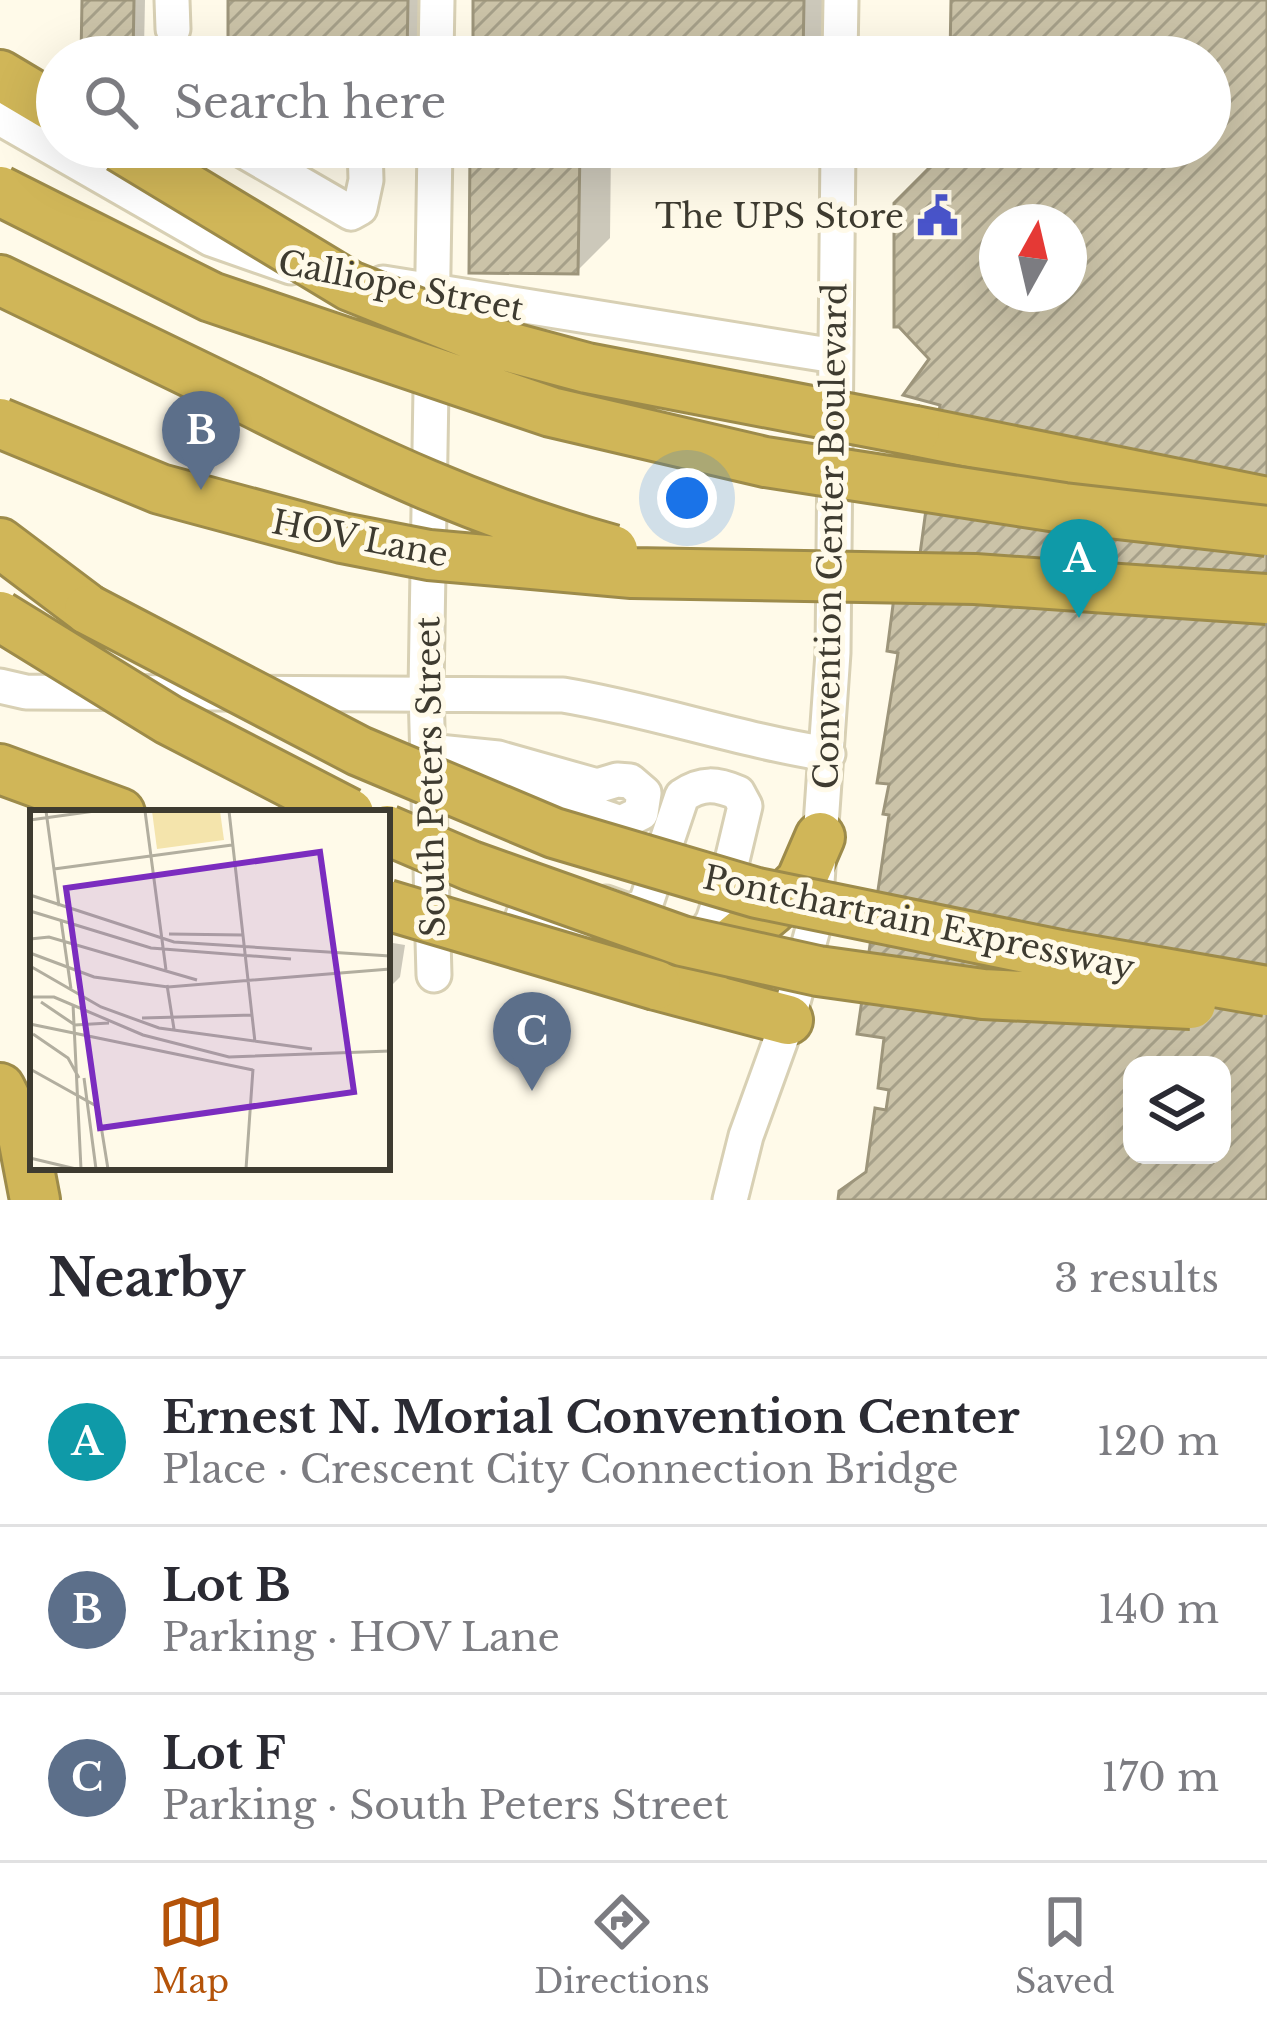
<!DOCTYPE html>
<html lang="en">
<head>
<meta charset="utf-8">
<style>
	body { margin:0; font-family:"Libre Baskerville",serif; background:#f7f7f7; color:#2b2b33 }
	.controls { position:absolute; right:36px; bottom:36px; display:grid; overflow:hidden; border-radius:24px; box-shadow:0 12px 48px #0002 }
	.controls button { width:108px; height:108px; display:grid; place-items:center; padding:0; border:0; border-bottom:3px solid #e1e1e2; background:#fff; color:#2b2b33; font:60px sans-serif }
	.compass { position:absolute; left:979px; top:204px; width:108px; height:108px; border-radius:50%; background:#fff; box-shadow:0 12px 48px #0002; rotate:8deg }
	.you { position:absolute; left:687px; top:498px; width:42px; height:42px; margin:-30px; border:9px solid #fff; border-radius:50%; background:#1a73e8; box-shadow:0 0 0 18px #1a73e833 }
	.badge { display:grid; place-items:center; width:78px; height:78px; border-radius:50%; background:#b45309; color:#fff; font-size:39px; font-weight:700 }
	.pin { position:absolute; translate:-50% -99px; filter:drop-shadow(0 3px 6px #0008) }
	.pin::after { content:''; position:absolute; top:63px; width:42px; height:36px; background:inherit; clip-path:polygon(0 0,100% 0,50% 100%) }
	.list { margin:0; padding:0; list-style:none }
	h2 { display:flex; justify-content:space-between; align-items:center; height:156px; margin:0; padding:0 48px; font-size:51px }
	h2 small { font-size:39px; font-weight:400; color:#7c7c81 }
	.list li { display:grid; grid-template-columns:78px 1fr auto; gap:36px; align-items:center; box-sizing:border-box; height:168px; padding:0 48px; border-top:3px solid #e1e1e2 }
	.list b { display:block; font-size:45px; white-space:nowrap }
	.list p { margin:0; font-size:39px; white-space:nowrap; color:#7c7c81 }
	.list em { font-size:39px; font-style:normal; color:#7c7c81 }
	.icon { flex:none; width:66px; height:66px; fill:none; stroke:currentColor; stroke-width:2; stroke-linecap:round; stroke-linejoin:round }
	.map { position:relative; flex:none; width:1267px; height:1200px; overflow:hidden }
	.search { position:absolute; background:#fff; box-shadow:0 12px 48px #0002; left:36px; right:36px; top:36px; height:132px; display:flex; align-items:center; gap:30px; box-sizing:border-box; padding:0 42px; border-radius:66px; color:#7c7c81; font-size:45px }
	.sheet { height:660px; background:#fff }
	nav { display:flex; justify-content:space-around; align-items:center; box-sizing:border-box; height:168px; border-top:3px solid #e1e1e2; background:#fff; font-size:33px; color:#7c7c81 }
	nav a { display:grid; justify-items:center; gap:6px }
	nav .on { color:#b45309 }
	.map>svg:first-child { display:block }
</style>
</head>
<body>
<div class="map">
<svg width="1267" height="1200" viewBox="0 0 1267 1200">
	<defs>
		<pattern id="building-hatch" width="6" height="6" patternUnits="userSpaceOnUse" patternTransform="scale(3)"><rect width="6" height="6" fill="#cbc3a8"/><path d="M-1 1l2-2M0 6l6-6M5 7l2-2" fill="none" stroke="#a6a089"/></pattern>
	</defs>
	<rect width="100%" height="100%" fill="#fffae9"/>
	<!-- shadow -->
	<path fill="#0003" d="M85,0H145L144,48L135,57H84Z
		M231,0H423V40L406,57Z
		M476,0H835L834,57H475Z
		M474,147H611L610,238L577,271Z
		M387,942L405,945L400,977L392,985L387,984Z"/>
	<!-- building -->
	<path fill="url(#building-hatch)" stroke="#9d957b" stroke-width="3" fill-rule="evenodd" d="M82,0H134L133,57H81Z
		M228,0H408L407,57H228Z
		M473,0H804L803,57H473Z
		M951,0H1267V1200H838L839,1191L866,1172L875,1108L886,1110L889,1090L878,1088L884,1038L857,1034L889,815L883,814L889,784L877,783L898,653L887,651L896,582L916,584L940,405L903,395L929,359L899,327H894V203L950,147H1210V57H950ZM997,222H1069V294H997ZM1132,1065H1222V1155H1132Z
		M470,147H580L578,274L469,273Z"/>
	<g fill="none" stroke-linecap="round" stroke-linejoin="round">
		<defs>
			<path id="minor" d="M172,0L173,29
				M436,57L437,0
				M840,57L841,0
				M0,118L211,239L291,267
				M237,147L351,213L360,208L366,180L365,147
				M383,283L835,356
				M0,686L26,692L563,695C653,710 738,740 828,754
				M428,751L498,758L597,786L617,780L630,781L644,793L641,813L621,823L514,786L457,776
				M606,903L628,911L645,906L682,796C702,782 717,784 738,793L745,806L729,873L713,921L700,940L677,946
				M523,916L535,922L621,938
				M434,975L426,691L435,147
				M730,1200L746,1136L788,1020L814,925L833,653L838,147"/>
			<path id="highway" d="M0,75L57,109
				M0,280L248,400
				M915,431L1267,502
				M0,543L89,610
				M0,769L120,813
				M656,985L697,972L771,910L801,881L820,837
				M656,985L788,1020
				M0,1088L22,1132L35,1200"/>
		</defs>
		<!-- minor casing -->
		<use href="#minor" stroke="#d8d0b4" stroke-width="39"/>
		<!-- highway casing -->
		<use href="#highway" stroke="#9d8b4a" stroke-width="54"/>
		<!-- minor -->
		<use href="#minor" stroke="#fff" stroke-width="33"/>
		<!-- highway -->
		<use href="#highway" stroke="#d0b658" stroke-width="48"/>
		<defs>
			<path id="highway-bridge" d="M120,147L350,286L490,342L587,368L915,431
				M0,191L211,297L551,412L765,462L1064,508L1267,531
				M248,400C371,462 479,513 613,550
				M0,423L160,489L342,538L429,555L632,573L975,579L1267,599
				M89,610L359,751L554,833L757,893L1060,955L1267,991
				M0,616L169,720L349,813
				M387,830L471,866L682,941L818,971L983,994L1191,1004
				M387,905L656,985"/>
		</defs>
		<!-- highway-bridge casing -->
		<use href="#highway-bridge" stroke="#9d8b4a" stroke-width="54" stroke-linecap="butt"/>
		<!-- highway-bridge -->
		<use href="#highway-bridge" stroke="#d0b658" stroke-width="48"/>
	</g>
	<!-- icons -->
	<defs>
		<symbol id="civic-bare" viewBox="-9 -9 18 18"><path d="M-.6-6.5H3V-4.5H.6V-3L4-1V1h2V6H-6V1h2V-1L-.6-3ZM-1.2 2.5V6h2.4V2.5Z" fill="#4954ca" stroke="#fffae9" stroke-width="2.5" paint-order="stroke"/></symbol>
	</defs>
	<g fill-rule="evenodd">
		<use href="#civic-bare" x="908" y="186" width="59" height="59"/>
	</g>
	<g text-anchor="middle" stroke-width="10" stroke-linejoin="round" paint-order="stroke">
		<!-- poi labels -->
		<g font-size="33" fill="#3e3b30" stroke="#fffae9" text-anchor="end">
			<text x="904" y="228">The UPS Store</text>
		</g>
		<!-- street labels -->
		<g font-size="33" fill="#3e3b30" stroke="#fffae9">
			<text transform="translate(401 285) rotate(11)" y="12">Calliope Street</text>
			<text transform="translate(830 536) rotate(-89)" y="12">Convention Center Boulevard</text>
			<text transform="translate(360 538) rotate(11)" y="12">HOV Lane</text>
			<text transform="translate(430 777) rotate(-91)" y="12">South Peters Street</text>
			<text transform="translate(919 922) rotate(12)" y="12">Pontchartrain Expressway</text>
		</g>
	</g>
	<!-- overview -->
	<g transform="translate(30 810)">
		<rect width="360" height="360" fill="#fffae9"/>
		<path d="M122,1H190L194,30L127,39Z" fill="#f4e4ac"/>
		<path fill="none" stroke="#b2ae9f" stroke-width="3" d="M16,1L29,96M115,1L136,160M199,1L225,232M0,10L65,1M24,59L202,35M0,85L144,132L360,146M0,101L121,138L261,149M31,110L41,179M139,124L213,125M0,129L19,127L167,170M0,143L64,167L138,177L360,159M0,156L71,197L129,218L282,239M137,175L144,219M0,187H24L113,225L199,247L360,241M11,192L45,215L79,213M43,194L51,359M112,208L223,205M0,214L223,260M3,224L38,248L49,268M0,259L68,297L78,359M54,268L66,359M0,348L46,359M216,359L223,259"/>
		<path fill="#7b2cbf" fill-opacity="0.15" stroke="#7b2cbf" stroke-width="6" d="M290,42L324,282L70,318L36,78Z"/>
		<rect width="360" height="360" fill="none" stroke="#3e3b30" stroke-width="6"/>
	</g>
</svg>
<div class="controls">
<button><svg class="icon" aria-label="layers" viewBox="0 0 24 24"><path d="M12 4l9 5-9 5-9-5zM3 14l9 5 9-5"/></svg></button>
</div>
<svg class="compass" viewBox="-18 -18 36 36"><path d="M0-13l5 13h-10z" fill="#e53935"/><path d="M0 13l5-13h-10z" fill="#7c7c81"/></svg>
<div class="you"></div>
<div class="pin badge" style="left:1079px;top:618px;background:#0f9aa8">A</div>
<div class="pin badge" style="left:201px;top:490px;background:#5c6f8a">B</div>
<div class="pin badge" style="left:532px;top:1091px;background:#5c6f8a">C</div>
<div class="search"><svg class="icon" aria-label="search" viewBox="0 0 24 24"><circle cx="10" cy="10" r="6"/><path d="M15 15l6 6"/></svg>Search here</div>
</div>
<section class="sheet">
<h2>Nearby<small>3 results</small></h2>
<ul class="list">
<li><span class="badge" style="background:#0f9aa8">A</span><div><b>Ernest N. Morial Convention Center</b><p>Place · Crescent City Connection Bridge</p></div><em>120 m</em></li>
<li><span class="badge" style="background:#5c6f8a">B</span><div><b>Lot B</b><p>Parking · HOV Lane</p></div><em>140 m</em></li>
<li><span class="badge" style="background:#5c6f8a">C</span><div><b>Lot F</b><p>Parking · South Peters Street</p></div><em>170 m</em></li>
</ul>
</section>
<nav>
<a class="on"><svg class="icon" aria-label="map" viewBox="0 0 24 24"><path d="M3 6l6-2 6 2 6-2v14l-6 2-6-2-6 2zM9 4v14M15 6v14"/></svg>Map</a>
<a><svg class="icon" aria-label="directions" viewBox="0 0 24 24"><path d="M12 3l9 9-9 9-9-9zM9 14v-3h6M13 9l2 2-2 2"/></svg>Directions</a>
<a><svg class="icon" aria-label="saved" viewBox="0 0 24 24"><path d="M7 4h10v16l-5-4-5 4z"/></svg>Saved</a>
</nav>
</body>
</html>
